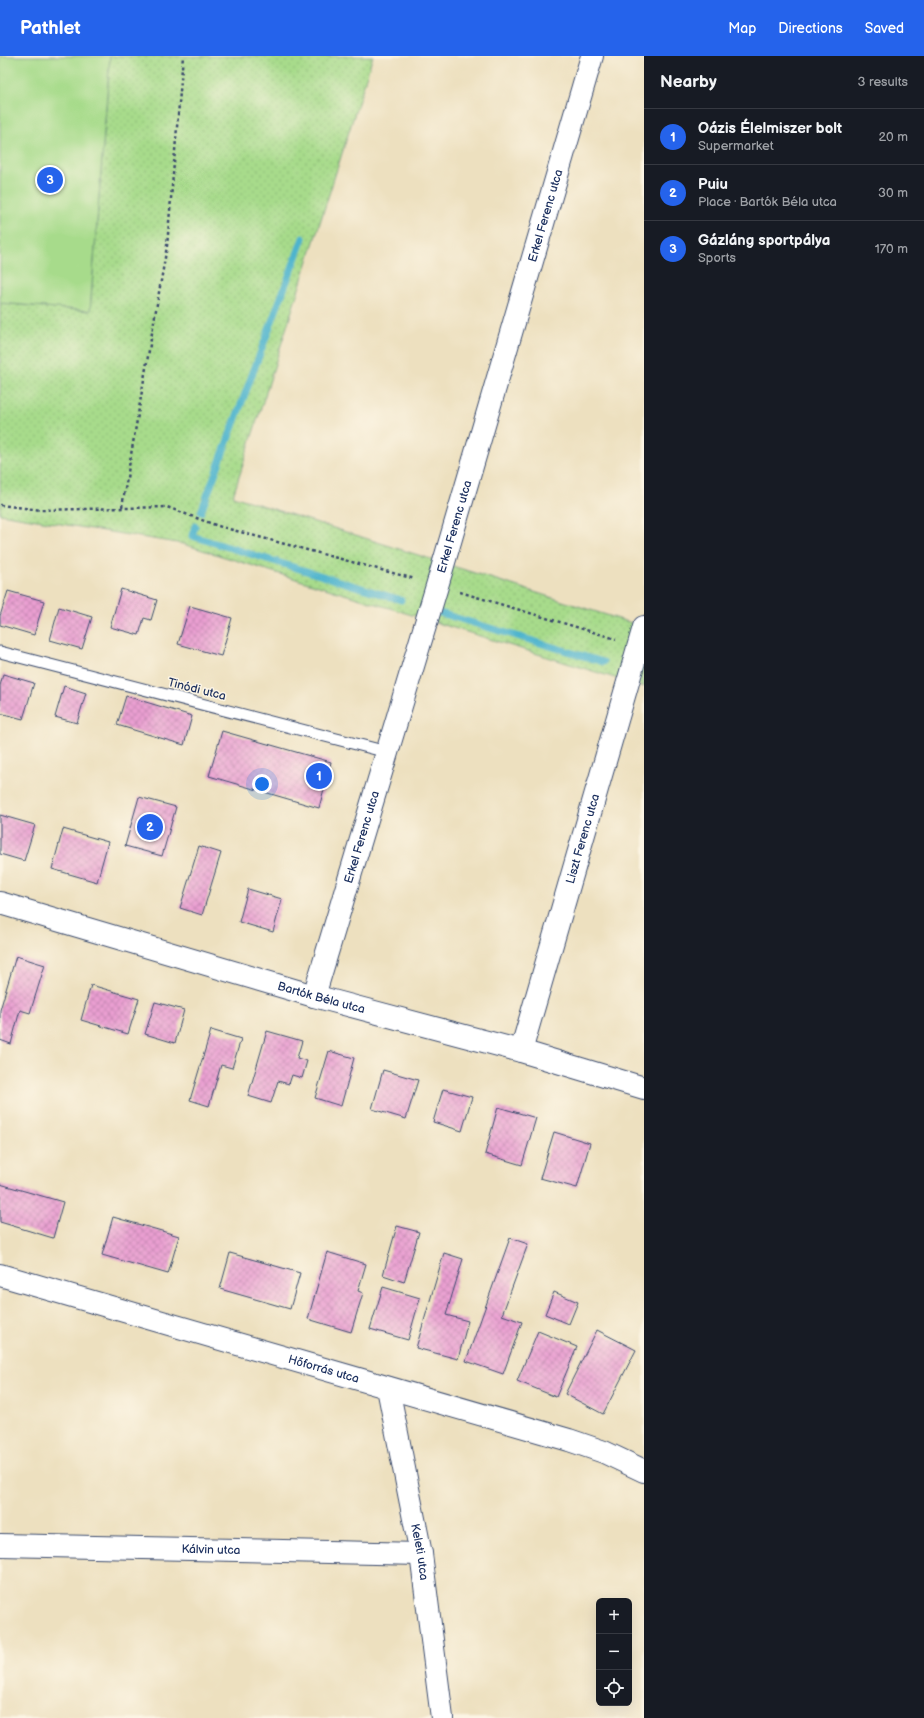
<!DOCTYPE html>
<html lang="en">
<head>
<meta charset="utf-8">
<style>
	body { margin:0; font-family:"Balsamiq Sans",sans-serif; background:#20242c; color:#f1f3f6 }
	.controls { position:absolute; right:12px; bottom:12px; display:grid; overflow:hidden; border-radius:6px; box-shadow:0 4px 16px #0002 }
	.controls button { width:36px; height:36px; display:grid; place-items:center; padding:0; border:0; border-bottom:1px solid #363941; background:#171b24; color:#f1f3f6; font:20px sans-serif }
	.you { position:absolute; left:262px; top:728px; width:14px; height:14px; margin:-10px; border:3px solid #fff; border-radius:50%; background:#1a73e8; box-shadow:0 0 0 6px #1a73e833 }
	.badge { display:grid; place-items:center; width:26px; height:26px; border-radius:50%; background:#2563eb; color:#fff; font-size:13px; font-weight:700 }
	.pin { position:absolute; translate:-50% -50%; border:2px solid #fff; box-shadow:0 1px 4px #0006 }
	.list { margin:0; padding:0; list-style:none }
	h2 { display:flex; justify-content:space-between; align-items:center; height:52px; margin:0; padding:0 16px; font-size:17px }
	h2 small { font-size:13px; font-weight:400; color:#9ea1a6 }
	.list li { display:grid; grid-template-columns:26px 1fr auto; gap:12px; align-items:center; box-sizing:border-box; height:56px; padding:0 16px; border-top:1px solid #363941 }
	.list b { display:block; font-size:15px; white-space:nowrap }
	.list p { margin:0; font-size:13px; white-space:nowrap; color:#9ea1a6 }
	.list em { font-size:13px; font-style:normal; color:#9ea1a6 }
	.icon { flex:none; width:22px; height:22px; fill:none; stroke:currentColor; stroke-width:2; stroke-linecap:round; stroke-linejoin:round }
	.map { position:relative; flex:none; width:644px; height:1662px; overflow:hidden }
	header { display:flex; align-items:center; gap:24px; box-sizing:border-box; height:56px; padding:0 20px; background:#2563eb; color:#fff }
	header strong { font-size:19px }
	nav { display:flex; gap:22px; margin-inline-start:auto; font-size:14px }
	main { display:flex }
	aside { flex:1; background:#171b24 }
	.map>svg:first-child { display:block }
</style>
</head>
<body>
<header>
<strong>Pathlet</strong>
<nav><a>Map</a><a>Directions</a><a>Saved</a></nav>
</header>
<main>
<div class="map">
<svg width="644" height="1662" viewBox="0 0 644 1662">
	<defs>
		<pattern id="grass-dots" width="8" height="8" patternUnits="userSpaceOnUse"><rect width="8" height="8" fill="#a7db8b"/><path d="M2 2h.1M6 6h.1" fill="none" stroke="#8fbc7a" stroke-width="1.8" stroke-linecap="round"/></pattern>
		<pattern id="building-cross-hatch" width="8" height="8" patternUnits="userSpaceOnUse"><rect width="8" height="8" fill="#ea9fd1"/><path d="M0 0l8 8M0 8l8-8" fill="none" stroke="#bd82ad"/></pattern>
	</defs>
	<rect width="100%" height="100%" fill="#fcf5e5"/>
	<filter id="ink" filterUnits="userSpaceOnUse"><feTurbulence type="fractalNoise" baseFrequency=".025" numOctaves="2"/><feDisplacementMap in="SourceGraphic" scale="8" xChannelSelector="R" yChannelSelector="G"/><feConvolveMatrix kernelMatrix="1 2 1 2 8 2 1 2 1" color-interpolation-filters="sRGB"/></filter>
	<filter id="wash" filterUnits="userSpaceOnUse"><feTurbulence type="fractalNoise" baseFrequency=".012" numOctaves="4" result="noise"/><feDisplacementMap in="SourceGraphic" scale="16" xChannelSelector="R" yChannelSelector="G"/><feGaussianBlur stdDeviation="0.9" result="paint"/><feColorMatrix in="noise" values="0 0 0 0 0 0 0 0 0 0 0 0 0 0 0 0 0 1.4 0 .05"/><feComposite in="paint" operator="in"/></filter>
	<g filter="url(#wash)">
		<rect width="100%" height="100%" fill="#ede0bf"/>
		<!-- grass -->
		<path fill="url(#grass-dots)" stroke="#618574" d="M110,0H373L233,440L644,571V631L183,488L0,458V247L90,255Z"/>
		<!-- pitch -->
		<path fill="#a7db8b" stroke="#618574" d="M0,0H110L90,255L0,247Z"/>
		<g fill="none" stroke-linecap="round" stroke-linejoin="round">
			<!-- stream -->
			<path stroke="#4eb4cd" stroke-width="7" d="M201,456L303,182
				M195,470L192,480L401,544
				M440,557L603,606"/>
		</g>
		<g id="blocks">
			<!-- building -->
			<path fill="url(#building-cross-hatch)" d="M121,533L157,544L151,564L144,562L139,579L110,571Z
				M8,535L44,545L34,579L0,569V560Z
				M190,550L232,562L221,600L178,588Z
				M59,551L92,561L82,593L50,584Z
				M3,618L34,627L23,663L0,657V630Z
				M64,630L86,637L77,667L55,661Z
				M126,640L192,660L184,689L117,669Z
				M222,675L331,706L319,752L209,720Z
				M139,741L176,751L162,800L125,790Z
				M0,759L35,769L24,805L0,798Z
				M63,773L108,786L97,826L52,813Z
				M199,790L221,797L202,859L180,852Z
				M248,833L282,843L273,876L239,866Z
				M16,900L45,909L30,957L20,954L11,988L0,984V954Z
				M91,929L139,943L128,978L81,964Z
				M155,946L184,954L175,987L145,978Z
				M211,974L241,983L232,1012L221,1009L209,1050L190,1044Z
				M267,975L302,985L297,1002L307,1005L302,1022L292,1019L289,1028L278,1025L271,1047L248,1040Z
				M329,995L354,1002L341,1050L315,1042Z
				M383,1014L418,1024L406,1063L372,1053Z
				M443,1033L472,1041L462,1075L433,1066Z
				M498,1051L536,1062L522,1109L485,1098Z
				M554,1076L590,1087L577,1132L540,1122Z
				M0,1128L63,1146L53,1182L0,1166Z
				M113,1161L179,1180L168,1218L102,1199Z
				M397,1170L419,1176L404,1226L383,1219Z
				M510,1182L528,1188L502,1259L522,1266L503,1318L466,1305Z
				M327,1196L366,1208L358,1235L363,1237L351,1276L308,1263Z
				M230,1197L300,1217L290,1253L220,1233Z
				M444,1197L463,1203L446,1259L468,1265L458,1303L416,1292Z
				M383,1231L420,1242L408,1284L370,1273Z
				M554,1236L578,1246L569,1268L545,1258Z
				M597,1274L636,1294L603,1358L565,1338Z
				M538,1275L577,1291L556,1341L517,1325Z"/>
		</g>
	</g>
	<g filter="url(#ink)">
		<use href="#blocks" fill-opacity="0" stroke="#3a4a6d" stroke-width="1"/>
		<g fill="none" stroke-linecap="round" stroke-linejoin="round">
			<defs>
				<path id="lane" d="M0,596L387,696"/>
				<g id="street">
					<path id="s1" d="M0,847L314,940L521,995L644,1032"/>
					<path id="s2" d="M314,940L437,530L592,0"/>
					<path id="s3" d="M521,995L644,571"/>
					<path id="s4" d="M0,1219L569,1384L604,1396L644,1415"/>
					<path id="s5" d="M388,1332L421,1498L442,1662"/>
					<path id="s6" d="M0,1489L421,1498"/>
				</g>
			</defs>
			<!-- lane casing -->
			<use href="#lane" stroke="#3a4a6d" stroke-width="13"/>
			<!-- street casing -->
			<use href="#street" stroke="#3a4a6d" stroke-width="24"/>
			<!-- path -->
			<path stroke="#3a4a6d" stroke-width="2.5" stroke-dasharray="3 3" stroke-linecap="butt" d="M0,449L41,454L167,451L218,470L415,523
				M122,451L167,190L183,0
				M460,536L616,583"/>
			<!-- lane -->
			<use href="#lane" stroke="#fff" stroke-width="11"/>
			<!-- street -->
			<use href="#street" stroke="#fff" stroke-width="22"/>
		</g>
	</g>
	<g text-anchor="middle" stroke-width="3" stroke-linejoin="round" paint-order="stroke">
		<!-- street labels -->
		<g font-size="12" fill="#1b2f5e" stroke="#fcf5e5">
			<text dy="4" stroke="none"><textPath href="#s2" startOffset="814">Erkel Ferenc utca</textPath></text>
			<text dy="4" stroke="none"><textPath href="#s2" startOffset="490">Erkel Ferenc utca</textPath></text>
			<text transform="translate(197 633) rotate(14)" y="4">Tinódi utca</text>
			<text dy="4" stroke="none"><textPath href="#s2" startOffset="166">Erkel Ferenc utca</textPath></text>
			<text dy="4" stroke="none"><textPath href="#s3" startOffset="221">Liszt Ferenc utca</textPath></text>
			<text dy="4" stroke="none"><textPath href="#s1" startOffset="335">Bartók Béla utca</textPath></text>
			<text dy="4" stroke="none"><textPath href="#s4" startOffset="337">Hőforrás utca</textPath></text>
			<text dy="4" stroke="none"><textPath href="#s6" startOffset="211">Kálvin utca</textPath></text>
			<text dy="4" stroke="none"><textPath href="#s5" startOffset="167">Keleti utca</textPath></text>
		</g>
	</g>
</svg>
<div class="controls">
<button>+</button>
<button>−</button>
<button><svg class="icon" aria-label="locate" viewBox="0 0 24 24"><circle cx="12" cy="12" r="6"/><path d="M12 2v4M12 18v4M2 12h4M18 12h4"/></svg></button>
</div>
<div class="you"></div>
<div class="pin badge" style="left:319px;top:720px">1</div>
<div class="pin badge" style="left:150px;top:771px">2</div>
<div class="pin badge" style="left:50px;top:124px">3</div>
</div>
<aside>
<h2>Nearby<small>3 results</small></h2>
<ul class="list">
<li><span class="badge">1</span><div><b>Oázis Élelmiszer bolt</b><p>Supermarket</p></div><em>20 m</em></li>
<li><span class="badge">2</span><div><b>Puiu</b><p>Place · Bartók Béla utca</p></div><em>30 m</em></li>
<li><span class="badge">3</span><div><b>Gázláng sportpálya</b><p>Sports</p></div><em>170 m</em></li>
</ul>
</aside>
</main>
</body>
</html>
